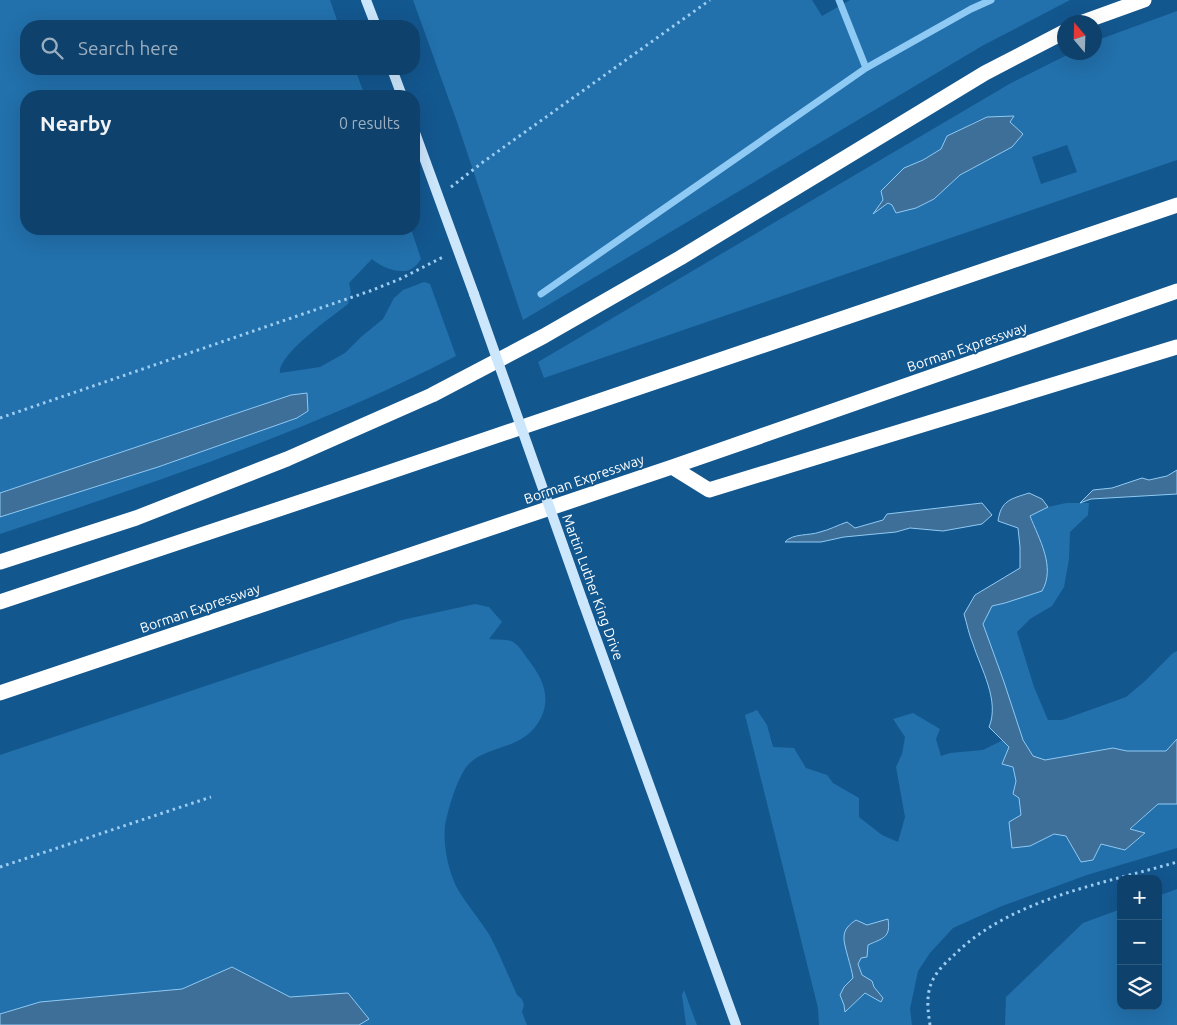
<!DOCTYPE html>
<html lang="en">
<head>
<meta charset="utf-8">
<style>
	body { margin:0; font-family:Ubuntu,sans-serif; background:#174871; color:#f1f3f6 }
	.controls { position:absolute; right:15px; bottom:15px; display:grid; overflow:hidden; border-radius:10px; box-shadow:0 5px 20px #0002 }
	.controls button { width:45px; height:45px; display:grid; place-items:center; padding:0; border:0; border-bottom:1px solid #2e5a7e; background:#0e416b; color:#f1f3f6; font:25px sans-serif }
	.compass { position:absolute; left:1057px; top:15px; width:45px; height:45px; border-radius:50%; background:#0e416b; box-shadow:0 5px 20px #0002; rotate:341deg }
	.list { margin:0; padding:0; list-style:none }
	h2 { display:flex; justify-content:space-between; align-items:center; height:65px; margin:0; padding:0 20px; font-size:21px }
	h2 small { font-size:16px; font-weight:400; color:#9bafc1 }
	.icon { flex:none; width:28px; height:28px; fill:none; stroke:currentColor; stroke-width:2; stroke-linecap:round; stroke-linejoin:round }
	.map { position:relative; flex:none; width:1177px; height:1025px; overflow:hidden }
	.search { position:absolute; background:#0e416b; box-shadow:0 5px 20px #0002; left:20px; top:20px; width:400px; height:55px; display:flex; align-items:center; gap:12px; box-sizing:border-box; padding:0 18px; border-radius:20px; color:#9bafc1; font-size:19px }
	.panel { position:absolute; background:#0e416b; box-shadow:0 5px 20px #0002; left:20px; top:90px; width:400px; height:145px; border-radius:20px }
	.map>svg:first-child { display:block }
</style>
</head>
<body>
<div class="map">
<svg width="1177" height="1025" viewBox="0 0 1177 1025">
	<rect width="100%" height="100%" fill="#13578f"/>
	<!-- green -->
	<path fill="#2270ac" fill-rule="evenodd" d="M0,0H330L339,26H26V69H355L365,96H26V229H411L421,259C419,262 416,266 413,268C401,276 381,267 372,259L349,283L351,292L348,304C333,316 278,354 280,373L320,367L345,353L361,337L383,319L394,298L403,290L424,282L430,284L456,356C311,431 155,482 0,534V517L158,467L297,418L291,395L0,493Z
		M413,0H812L822,16L850,0H1070L982,46L523,320L457,122Z
		M1177,11V160L544,378L538,362L1011,83L1071,53L1094,52L1095,41ZM987,117L1010,122L1017,130L1012,147L960,175L934,199L892,205L888,203L875,213L883,200L881,191L904,168L923,160L941,149L972,123ZM1067,145L1077,172L1041,184L1032,157Z
		M1066,503H1089L1088,515L1070,532L1069,559L1064,587L1052,606L1030,619L1017,632L1034,687L1048,720H1062L1126,697L1145,681L1173,653L1177,651V739L1166,751H1127L1113,748L1045,760L1033,756L1023,740L1004,682L983,624L992,606L1005,603L1046,556L1030,515L1048,507Z
		M475,604L489,607L502,622L489,639C495,640 505,639 511,641C518,644 523,652 527,658C543,678 553,699 538,723C520,751 485,745 467,766C457,779 448,809 445,826C443,845 448,869 456,886C465,903 480,919 490,936C500,955 508,975 517,995L522,999L524,1005L522,1012L527,1025H359L369,1019L348,993L290,997L232,967L182,989L40,1002L0,1014V755L402,620Z
		M757,710L767,725L773,747L794,748L806,768L827,775L833,783L859,798V817L882,835L898,842L905,817L896,767L902,754L905,737L893,719L913,713L940,729L936,739L941,756L950,753L983,750L1003,740L1009,747L1016,781L1013,794L1019,798L1021,815L1030,846L1054,834L1066,836L1081,862L1101,844L1125,850L1145,834L1130,830L1158,804H1177V848L1087,875L1002,906L953,928L930,953L918,971L910,1009L912,1025H819L818,1008L745,715Z
		M1177,889V1025H1005L1006,997L1083,923L1121,909V1006H1158V896Z
		M684,990L697,1025H686L682,995Z"/>
	<!-- water -->
	<path fill="#3e6f98" stroke="#8fcaf5" d="M1014,116L1010,122L1023,134L1012,147L960,175L934,199L916,208L896,213L892,205L888,203L873,214L883,200L881,191L904,168L923,160L941,149L947,136L987,117Z
		M307,393L308,411L297,418L158,467L0,517V493L291,395Z
		M1177,470V494L1091,499L1080,503L1093,490L1112,488L1142,478L1149,480L1167,476Z
		M1029,493L1042,499L1048,507L1030,516C1039,539 1056,567 1042,591L1005,603L992,606L983,624L1004,682L1023,740L1033,756L1045,760L1113,748L1127,751H1166L1177,739V804H1158L1130,829L1145,833L1125,850L1101,844L1093,860L1081,862L1066,836L1054,834L1030,846L1012,848L1009,822L1021,815L1019,798L1013,794L1016,781L1013,767L1002,764L1009,747L989,727C1000,701 981,669 973,644C969,635 967,624 964,614L975,595L1020,568V547L1018,528L998,521C1001,500 1011,499 1029,493Z
		M982,503L992,515L982,524L943,531L910,528L896,532L844,537L821,542H785C793,533 809,536 820,532C829,530 838,525 847,522L855,528L883,520L887,514Z
		M888,919C891,938 883,938 868,945L867,957L861,958L858,964L862,975L872,981L874,987L883,998L881,1002L865,993L845,1012L844,1005L840,995L844,987L853,978C852,968 843,944 844,937C844,929 850,924 856,920L867,925Z
		M232,967L290,997L348,993L369,1019L359,1025H0V1014L40,1002L182,989Z"/>
	<g fill="none" stroke-linecap="round" stroke-linejoin="round">
		<!-- stream -->
		<path stroke="#8fcaf5" stroke-width="7" d="M839,0L866,68
			M541,294L866,68L971,9L991,0"/>
		<!-- path -->
		<path stroke="#9dcdf1" stroke-width="3" stroke-dasharray="2.5 4" stroke-linecap="butt" d="M451,187L483,162L710,0
			M0,418L370,291L400,279L443,257
			M0,867L211,797
			M930,1025C928,1012 926,997 931,984C935,973 944,964 952,957C1009,899 1102,884 1177,862"/>
		<!-- secondary -->
		<path stroke="#cce6fc" stroke-width="10" d="M366,0L376,26
			M392,69L402,96
			M414,130L474,294
			M583,602L736,1025"/>
		<!-- highway -->
		<path stroke="#fff" stroke-width="15" d="M1083,22L1144,0
			M672,467L709,490L1177,347
			M0,562L136,518L287,459L432,395L544,336L680,258L985,73L1064,32
			M0,602L366,480L1177,205
			M0,693L672,467L1177,291"/>
		<!-- secondary-bridge -->
		<path stroke="#cce6fc" stroke-width="10" d="M474,294L583,602"/>
	</g>
	<g text-anchor="middle" stroke-width="4" stroke-linejoin="round" paint-order="stroke">
		<!-- street labels -->
		<g font-size="14" fill="#fff" stroke="#13578f">
			<text transform="translate(967 347) rotate(-19)" y="5">Borman Expressway</text>
			<text transform="translate(584 479) rotate(-19)" y="5">Borman Expressway</text>
			<text transform="translate(593 587) rotate(70)" y="5">Martin Luther King Drive</text>
			<text transform="translate(200 608) rotate(-19)" y="5">Borman Expressway</text>
		</g>
	</g>
</svg>
<div class="controls">
<button>+</button>
<button>−</button>
<button><svg class="icon" aria-label="layers" viewBox="0 0 24 24"><path d="M12 4l9 5-9 5-9-5zM3 14l9 5 9-5"/></svg></button>
</div>
<svg class="compass" viewBox="-18 -18 36 36"><path d="M0-13l5 13h-10z" fill="#e53935"/><path d="M0 13l5-13h-10z" fill="#9bafc1"/></svg>
<div class="search"><svg class="icon" aria-label="search" viewBox="0 0 24 24"><circle cx="10" cy="10" r="6"/><path d="M15 15l6 6"/></svg>Search here</div>
<section class="panel">
<h2>Nearby<small>0 results</small></h2>
<ul class="list">
</ul>
</section>
</div>
</body>
</html>
